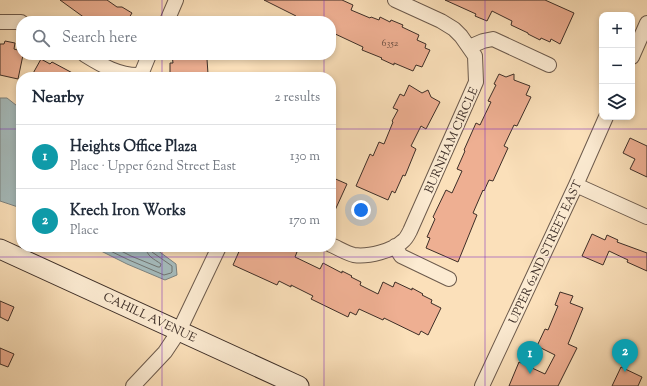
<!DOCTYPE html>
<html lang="en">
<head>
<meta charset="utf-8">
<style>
	body { margin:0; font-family:"Sorts Mill Goudy",serif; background:#f2f2f3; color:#1f2937 }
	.controls { position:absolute; right:12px; top:12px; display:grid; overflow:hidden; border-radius:8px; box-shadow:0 2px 6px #0003 }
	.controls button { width:36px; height:36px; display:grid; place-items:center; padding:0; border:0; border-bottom:1px solid #e0e1e3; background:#fff; color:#1f2937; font:20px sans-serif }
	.you { position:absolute; left:361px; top:210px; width:14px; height:14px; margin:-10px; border:3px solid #fff; border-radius:50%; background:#1a73e8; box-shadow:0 0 0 6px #1a73e833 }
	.badge { display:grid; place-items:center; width:26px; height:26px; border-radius:50%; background:#0f766e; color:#fff; font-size:13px; font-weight:700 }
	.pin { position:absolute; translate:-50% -33px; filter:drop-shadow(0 1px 2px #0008) }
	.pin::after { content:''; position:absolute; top:21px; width:14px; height:12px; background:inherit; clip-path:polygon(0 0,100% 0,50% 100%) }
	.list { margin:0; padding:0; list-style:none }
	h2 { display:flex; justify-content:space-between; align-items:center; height:52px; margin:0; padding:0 16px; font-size:17px }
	h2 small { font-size:13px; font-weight:400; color:#747a83 }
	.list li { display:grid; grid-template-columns:26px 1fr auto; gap:12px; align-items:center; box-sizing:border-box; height:64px; padding:0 16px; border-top:1px solid #e0e1e3 }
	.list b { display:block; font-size:15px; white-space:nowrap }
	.list p { margin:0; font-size:13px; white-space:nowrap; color:#747a83 }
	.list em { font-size:13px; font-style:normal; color:#747a83 }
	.icon { flex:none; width:22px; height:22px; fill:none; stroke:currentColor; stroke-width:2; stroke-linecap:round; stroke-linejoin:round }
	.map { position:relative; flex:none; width:647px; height:386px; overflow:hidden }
	.search { position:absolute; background:#fff; box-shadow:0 2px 6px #0003; left:16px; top:16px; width:320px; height:44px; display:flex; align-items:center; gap:10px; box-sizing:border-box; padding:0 14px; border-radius:16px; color:#747a83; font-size:15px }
	.panel { position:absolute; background:#fff; box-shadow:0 2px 6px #0003; left:16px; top:72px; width:320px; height:180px; border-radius:16px }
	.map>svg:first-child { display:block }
</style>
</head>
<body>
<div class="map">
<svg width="647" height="386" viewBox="0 0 647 386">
	<rect width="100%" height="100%" fill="#fbe0ba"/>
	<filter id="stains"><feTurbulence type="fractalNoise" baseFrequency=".005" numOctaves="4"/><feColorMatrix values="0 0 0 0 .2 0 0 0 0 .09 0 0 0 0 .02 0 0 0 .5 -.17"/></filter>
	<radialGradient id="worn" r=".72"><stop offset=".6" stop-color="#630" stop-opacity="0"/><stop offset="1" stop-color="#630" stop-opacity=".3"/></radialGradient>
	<!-- water -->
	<path fill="#a4babb" stroke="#7b8280" d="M0,98H7L21,109V208L0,201Z
		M93,247H153L176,264L177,275L165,280L127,264Z"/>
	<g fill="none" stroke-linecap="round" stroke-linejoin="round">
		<!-- shore -->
		<path stroke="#707471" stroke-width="1" d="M102,247L129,260L164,275L171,273L172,272V266L152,252L151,247
			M113,247L131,256L158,267H160L161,264C154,259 146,256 146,247"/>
	</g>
	<!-- building -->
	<path fill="#eeaf92" stroke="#3d2e27" d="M60,0H107L117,7H122L132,13L127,21H89Z
		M264,0H342L353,5L351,10L370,18L371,17L379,20L380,17L390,22L391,20L403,25L402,27L419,35L417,40L426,44L425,48L430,50L422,67L416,65L413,71L394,63V65L381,59L382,58L362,50L363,47L331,32V21H294L296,16Z
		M445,0H545L574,13L560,44L551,39L550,42L541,38L540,40L528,34V33L511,25L512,21L492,11L487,21L475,16L476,14Z
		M5,41L15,43L14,49L21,51V55H23L18,79L0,75V44H4Z
		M172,55H201V59H207L208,74H203V77H170V63H173Z
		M41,59L50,64L52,62L80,77H31Z
		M499,74L506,77L514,74V80L530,86L526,95L531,97L517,126L514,125L504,146L508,148L493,181L489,180L484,191L483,190L473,213L477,215L458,262L426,248L430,238L427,237L435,219L433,217L446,190L452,193L462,171L457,169L465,151L464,150L476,123L480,125L491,102L488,101L496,85L494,84Z
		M409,85L422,93L428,90L431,97L440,102L426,129L421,126L411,146L416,149L405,176L403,175L395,193L392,191L388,200L356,186L370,154L373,156L379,142L384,144L393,122L392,121L398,110L393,108L400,94L404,96Z
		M630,138L647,146V177L630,169L635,159L623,153Z
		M331,177L347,184L331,219Z
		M592,234L605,240L607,235L618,240L617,242L647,253V271L627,262L628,260L609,251L603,265L582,256Z
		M241,247H285L297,252L295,257L320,269L323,263L342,273V271L352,276L351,277L361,282L360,285L378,294L383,282L393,287L395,282L412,290V288L423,294L422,295L432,300L431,303L441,308L428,335L421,331L419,335L384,318L383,320L359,309L356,315L350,312L348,317L311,299L313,296L291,285V287L279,281L277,285L233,265Z
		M560,292L573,296L570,303L583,308L568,344L577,348L558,386H509L519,362L545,374L555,355L537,346L545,329L548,330L558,306L555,305Z
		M0,301L14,307L8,321L0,317Z
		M0,348L14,354L8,367L0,364Z
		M621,367L642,377L638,386H612Z"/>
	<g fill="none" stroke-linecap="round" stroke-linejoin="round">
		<defs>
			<path id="street" d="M167,21L176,0
				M0,22H21
				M469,47L483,41L493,39L549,65
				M85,55C101,65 120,76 140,75
				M632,57L647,23
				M140,77L149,55
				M576,185L647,217
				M331,245C338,248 348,254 354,255C368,257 393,251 403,241C406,239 408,235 410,231L476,82L475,56L461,36L454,29L441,21L395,0
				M395,246L401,256L449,279
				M133,386L165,352L179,331L219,247
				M482,386L576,185L606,117"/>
			<path id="secondary" d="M0,249L299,386"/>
		</defs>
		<!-- street casing -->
		<use href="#street" stroke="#6c5a4c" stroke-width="16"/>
		<!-- secondary casing -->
		<use href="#secondary" stroke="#3d2e27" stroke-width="21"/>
		<!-- street -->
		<use href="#street" stroke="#fcebd2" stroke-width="14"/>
		<!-- secondary -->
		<use href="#secondary" stroke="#fcebd2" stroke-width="19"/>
	</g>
	<!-- grid -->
	<path fill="none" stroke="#7b2cbf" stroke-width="1" stroke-opacity="0.55" d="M162,0V21M324,0V21M485,0V386M162,55V77M324,55V77M0,129H21M331,129H647M162,247V386M324,247V386M0,257H647"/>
	<g text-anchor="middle" stroke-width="4" stroke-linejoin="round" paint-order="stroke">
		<!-- number labels -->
		<g font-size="10" fill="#694e42">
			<text x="390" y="46">6352</text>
		</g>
		<!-- street labels -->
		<g font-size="12" fill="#3d2e27" stroke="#fcebd2">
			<text transform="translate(451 140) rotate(-66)" y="4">BURNHAM CIRCLE</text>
			<text transform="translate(545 252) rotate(-65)" y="4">UPPER 62ND STREET EAST</text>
			<text transform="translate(150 317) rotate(25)" y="4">CAHILL AVENUE</text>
		</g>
	</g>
	<rect width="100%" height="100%" filter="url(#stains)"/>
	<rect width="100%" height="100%" fill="url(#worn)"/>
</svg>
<div class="controls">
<button>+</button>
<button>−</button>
<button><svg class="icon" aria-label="layers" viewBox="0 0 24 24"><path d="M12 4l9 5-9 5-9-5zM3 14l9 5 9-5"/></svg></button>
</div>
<div class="you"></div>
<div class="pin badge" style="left:530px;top:374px;background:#0f9aa8">1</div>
<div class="pin badge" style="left:625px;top:372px;background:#0f9aa8">2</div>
<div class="search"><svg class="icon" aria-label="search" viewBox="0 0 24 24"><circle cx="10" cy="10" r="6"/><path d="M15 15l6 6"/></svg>Search here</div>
<section class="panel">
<h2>Nearby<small>2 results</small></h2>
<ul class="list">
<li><span class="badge" style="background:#0f9aa8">1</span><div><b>Heights Office Plaza</b><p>Place · Upper 62nd Street East</p></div><em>130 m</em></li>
<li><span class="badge" style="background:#0f9aa8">2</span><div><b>Krech Iron Works</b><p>Place</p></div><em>170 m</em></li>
</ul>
</section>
</div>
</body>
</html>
